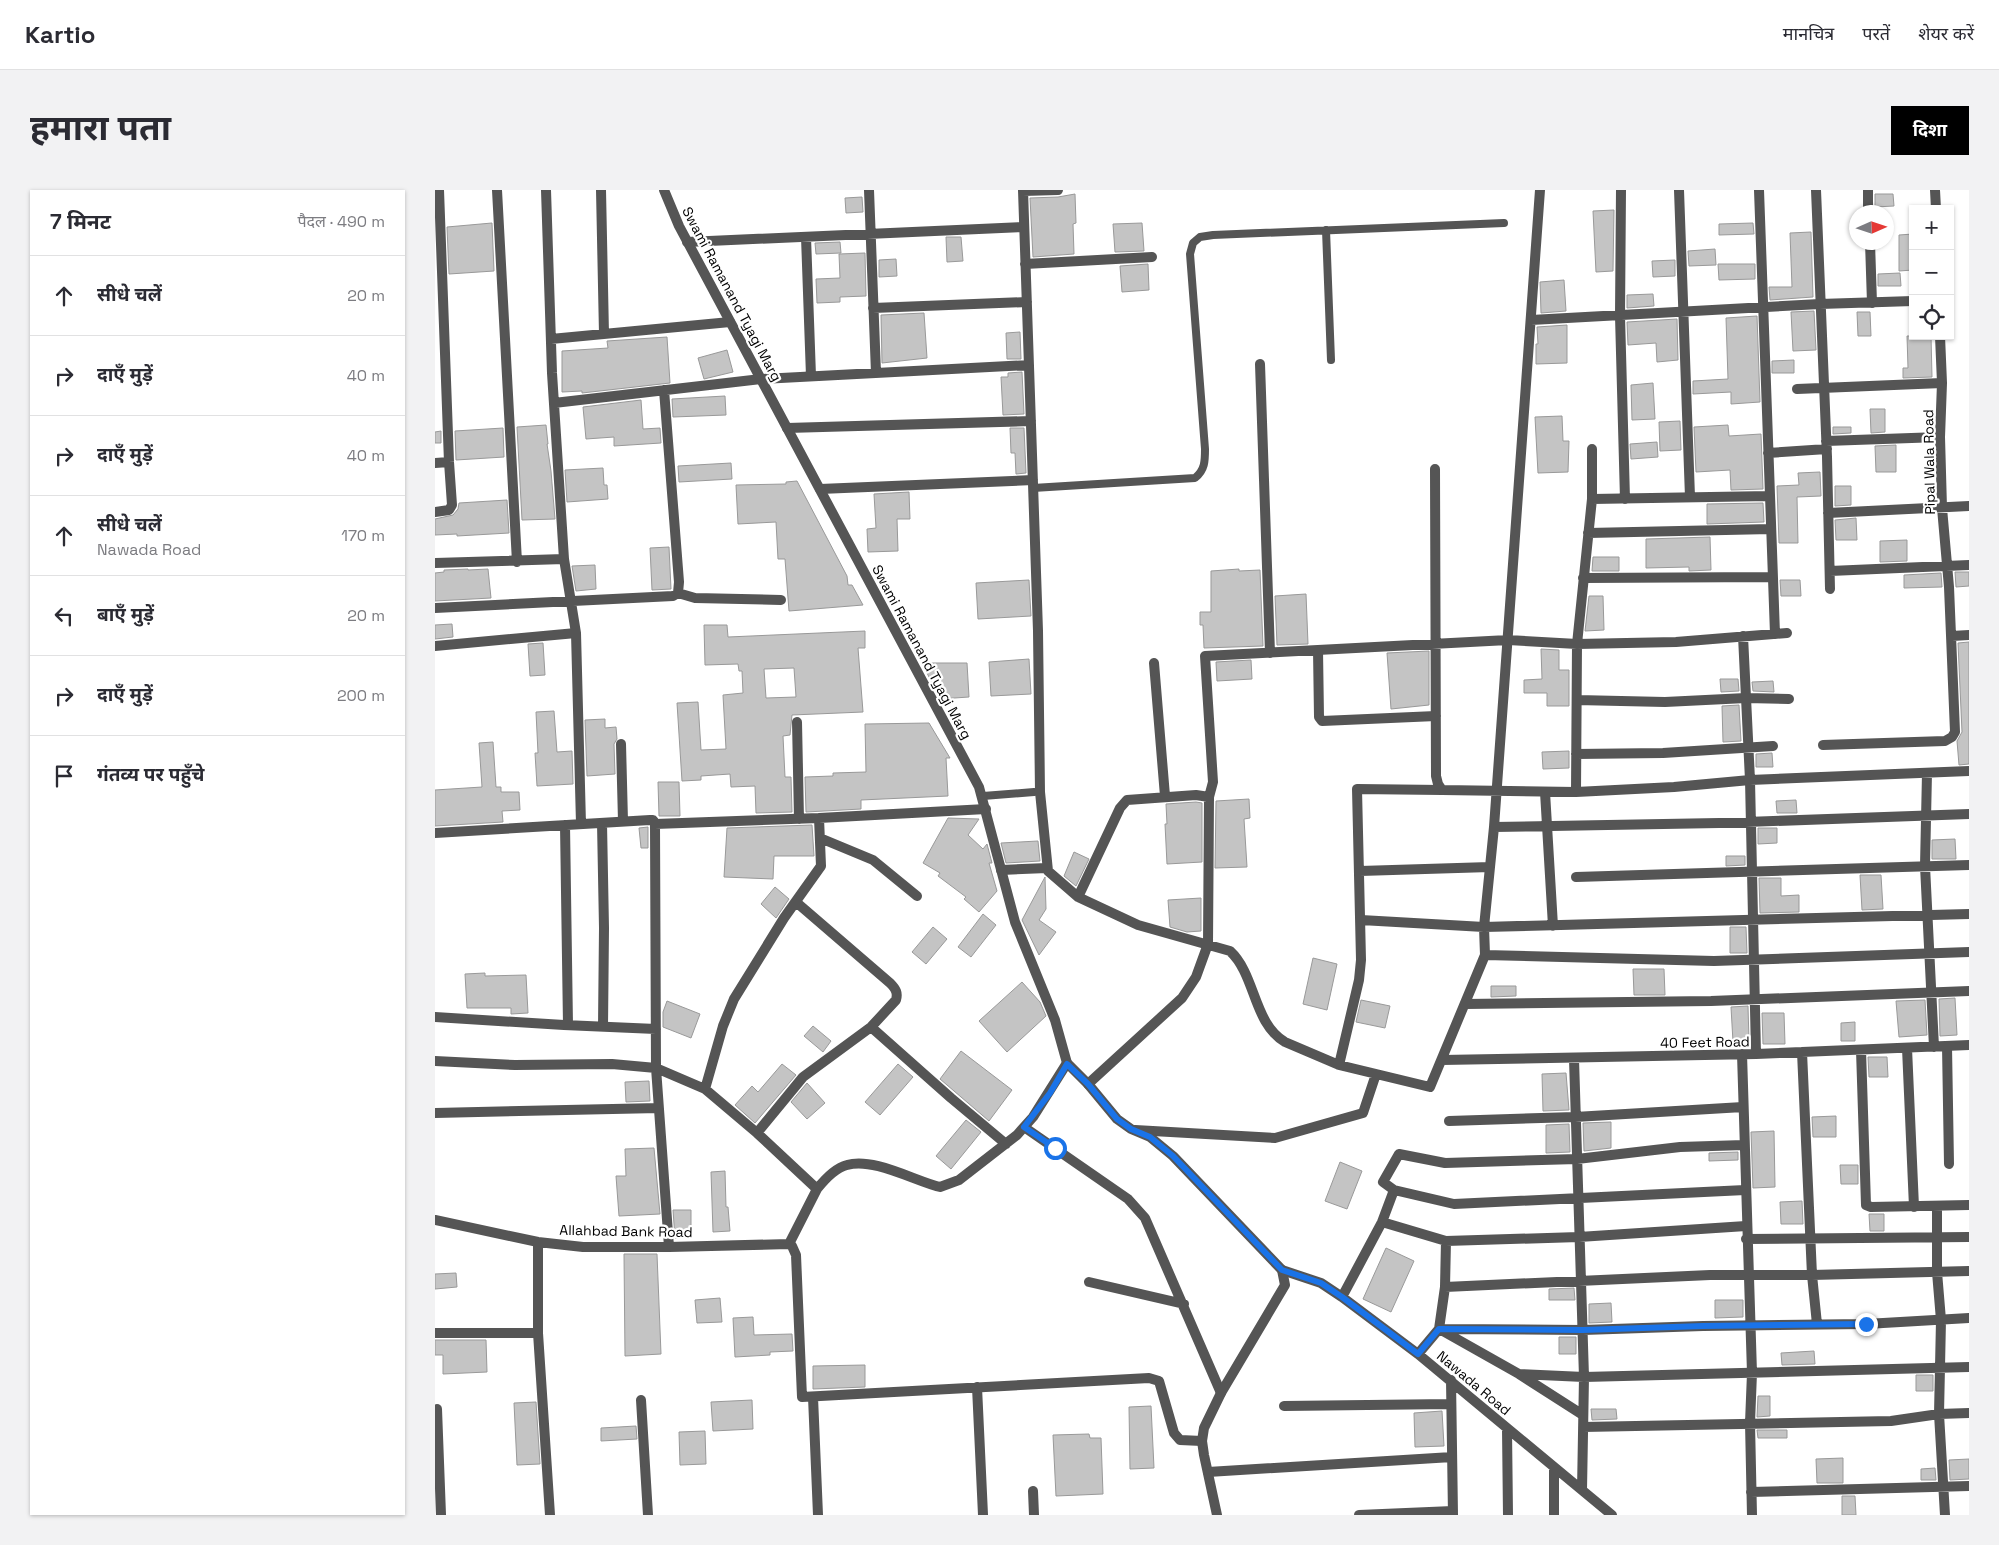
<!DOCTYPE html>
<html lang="hi">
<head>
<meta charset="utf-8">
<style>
	body { margin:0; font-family:"Space Grotesk","Noto Sans Devanagari",sans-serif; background:#f2f2f3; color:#2b2b33 }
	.controls { position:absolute; right:15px; top:15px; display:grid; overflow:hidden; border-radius:0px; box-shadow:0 1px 4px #0004 }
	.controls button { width:45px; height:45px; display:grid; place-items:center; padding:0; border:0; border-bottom:1px solid #e1e1e2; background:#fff; color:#2b2b33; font:25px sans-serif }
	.compass { position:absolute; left:1414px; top:15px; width:45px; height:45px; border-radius:50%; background:#fff; box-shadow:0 1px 4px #0004; rotate:87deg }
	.stop { position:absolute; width:15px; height:15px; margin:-11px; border:4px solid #1a73e8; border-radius:50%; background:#fff }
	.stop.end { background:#1a73e8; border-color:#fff; box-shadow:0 1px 5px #0008 }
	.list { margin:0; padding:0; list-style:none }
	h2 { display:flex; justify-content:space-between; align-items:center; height:65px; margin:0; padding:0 20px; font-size:21px }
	h2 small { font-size:16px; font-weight:400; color:#7c7c81 }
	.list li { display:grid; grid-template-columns:32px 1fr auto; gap:15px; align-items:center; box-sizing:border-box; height:80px; padding:0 20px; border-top:1px solid #e1e1e2 }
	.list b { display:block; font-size:19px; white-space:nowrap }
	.list p { margin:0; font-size:16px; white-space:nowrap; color:#7c7c81 }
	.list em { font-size:16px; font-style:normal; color:#7c7c81 }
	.icon { flex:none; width:28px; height:28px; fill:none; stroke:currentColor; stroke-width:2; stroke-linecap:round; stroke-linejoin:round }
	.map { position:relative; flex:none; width:1534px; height:1325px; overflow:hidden; border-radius:0px }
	header { display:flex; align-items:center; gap:30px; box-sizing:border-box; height:70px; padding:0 25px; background:#fff; border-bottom:1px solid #e1e1e2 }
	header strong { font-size:24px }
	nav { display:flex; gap:28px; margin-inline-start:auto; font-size:18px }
	.intro { display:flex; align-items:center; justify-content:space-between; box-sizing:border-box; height:120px; padding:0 30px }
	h1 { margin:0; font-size:35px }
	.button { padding:12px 22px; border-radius:0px; background:#000; color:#fff; font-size:18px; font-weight:700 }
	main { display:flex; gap:30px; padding:0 30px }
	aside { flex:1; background:#fff; border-radius:0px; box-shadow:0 1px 4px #0004 }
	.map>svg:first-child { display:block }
</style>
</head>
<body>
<header>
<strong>Kartio</strong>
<nav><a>मानचित्र</a><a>परतें</a><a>शेयर करें</a></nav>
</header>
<div class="intro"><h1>हमारा पता</h1><a class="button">दिशा</a></div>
<main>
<aside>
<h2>7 मिनट<small>पैदल · 490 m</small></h2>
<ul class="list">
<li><svg class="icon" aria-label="ahead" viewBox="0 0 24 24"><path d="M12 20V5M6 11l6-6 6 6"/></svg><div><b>सीधे चलें</b></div><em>20 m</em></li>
<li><svg class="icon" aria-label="right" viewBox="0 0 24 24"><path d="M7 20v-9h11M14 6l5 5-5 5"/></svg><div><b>दाएँ मुड़ें</b></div><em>40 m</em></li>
<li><svg class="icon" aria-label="right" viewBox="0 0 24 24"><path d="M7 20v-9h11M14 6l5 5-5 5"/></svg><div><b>दाएँ मुड़ें</b></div><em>40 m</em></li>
<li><svg class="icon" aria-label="ahead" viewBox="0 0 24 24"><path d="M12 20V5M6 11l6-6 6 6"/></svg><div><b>सीधे चलें</b><p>Nawada Road</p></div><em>170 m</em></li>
<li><svg class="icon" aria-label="left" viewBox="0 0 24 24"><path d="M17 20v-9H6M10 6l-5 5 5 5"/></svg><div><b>बाएँ मुड़ें</b></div><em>20 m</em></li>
<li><svg class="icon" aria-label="right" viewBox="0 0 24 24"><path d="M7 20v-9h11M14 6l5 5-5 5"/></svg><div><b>दाएँ मुड़ें</b></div><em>200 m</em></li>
<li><svg class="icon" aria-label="arrive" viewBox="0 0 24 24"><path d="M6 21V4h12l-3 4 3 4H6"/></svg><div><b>गंतव्य पर पहुँचे</b></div></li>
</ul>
</aside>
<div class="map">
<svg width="1534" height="1325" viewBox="0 0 1534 1325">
	<rect width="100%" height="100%" fill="#fff"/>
	<!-- building -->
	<path fill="#c4c4c4" stroke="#999" fill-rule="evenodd" d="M640,4L641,33L638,34L639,64L598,67L595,8L623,7Z
		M1440,4H1458L1459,16L1440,17Z
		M427,7L428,22L411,23L410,8Z
		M1179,20L1178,81L1161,82L1158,21Z
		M57,33L59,81L14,84L12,37Z
		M707,33L709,61L680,62L678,34Z
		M1318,33L1319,44L1284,45V34Z
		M1376,42L1378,107L1335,110L1334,97H1357L1355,43Z
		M1478,44V80L1464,81V45Z
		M511,47H526L528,71L512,72Z
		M405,52L406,63L381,64L380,53Z
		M1280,59L1281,75L1254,76L1253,61Z
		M430,63L431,106L405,107V112L382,113L381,89L405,88L404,64Z
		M461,69L462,86L444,87V70Z
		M1240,70V86L1218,87L1217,71Z
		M713,74L714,100L687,102L685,76Z
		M1283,74H1320V89L1284,90Z
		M1465,83L1466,96H1443V84Z
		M1129,90L1131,121L1106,123L1105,92Z
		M1218,104L1219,116L1192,118V105Z
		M1379,121L1381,160L1358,161L1356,122Z
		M1422,122H1435L1436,146H1423Z
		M489,123L492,168L447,173L446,125Z
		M1322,126L1325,212L1296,214V202L1258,204V191L1293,189L1291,128Z
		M1242,129L1243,170L1222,172L1221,153L1193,155L1192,132Z
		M1132,135V173L1101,174V154H1103L1102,137Z
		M585,142L586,169H572L571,143Z
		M1472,146H1496L1497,187L1468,188V178H1473Z
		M232,147L235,193L147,203V201L127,202V161L173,158L172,151Z
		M292,160L298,182L269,189L263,168Z
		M1359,170V183H1337V171Z
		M587,182L589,224L568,225L566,187H573V183Z
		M1218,193L1220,229L1197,230L1196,195Z
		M290,206L291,225L238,227L237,209Z
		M206,210L208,239L225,238L226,253L179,256V247L151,249L148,217Z
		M1435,219H1450V242L1436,243Z
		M1127,226L1128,251H1134L1133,282L1103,283L1100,227Z
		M1245,231L1246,260L1225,261L1224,232Z
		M111,235L113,254H112L116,281L120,329L87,330L82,237Z
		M1293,235L1294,246L1326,244L1328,299L1296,300L1295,280L1261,282L1259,237Z
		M1398,237H1416V243L1398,244Z
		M68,238L69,267L21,270L20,241Z
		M575,238H589L591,283L581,284L580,263H576Z
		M6,241V253H0V242Z
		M1222,252L1223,267L1196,269L1195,254Z
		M1461,255V282H1441L1440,256Z
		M296,273L297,289L244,292L243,276Z
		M168,278L169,295H172L173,309L132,312L130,280Z
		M1385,282L1386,306L1362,307L1363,353H1344L1342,296L1364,295L1363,283Z
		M362,291L412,386L413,395H417L428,415L354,421L350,369H343L341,332L303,334L301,295L351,294V292Z
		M1400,296H1416V315L1400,316Z
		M474,302L475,329H462L463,361L433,362L432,339L441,338L439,304Z
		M72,310L74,343L22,346V344L0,345V329L18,325L23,319L24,313Z
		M1328,313L1329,332L1272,334V314Z
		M1421,328L1422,350H1401L1400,330Z
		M1275,347L1276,380L1254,381V377L1211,378V349Z
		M1472,350V371L1445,372V351Z
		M234,357L236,399L217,400L215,358Z
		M1158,367H1184V381H1157Z
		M160,375L161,399L141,401L137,376Z
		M33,379V380L53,379L56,408L0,411V383L9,382V380Z
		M804,379V381L825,380L828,456L769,458L768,435H765V422H776V381Z
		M1520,382H1534V396L1521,397Z
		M1506,383L1507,397L1469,398V385Z
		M594,390L596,426L543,429L541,393Z
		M1345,390H1365L1366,406H1346Z
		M871,404L873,454L842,455L840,406Z
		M1154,406H1168L1169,440L1150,441Z
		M17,434L18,447L0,449V435Z
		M269,435H292L293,447L430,441V458H423L428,522L357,525L355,545L348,546L350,587H356L357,622L321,623L320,596L296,597L295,584L266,586V590L247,591L242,513L263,512L266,560L291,559L288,505L308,503L307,481H304L303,474L270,475ZM359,478L361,507L331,508L329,479Z
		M1534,452V574L1524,575L1522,551L1527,542L1523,453Z
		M108,453L110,485L95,486L93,454Z
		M1106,459L1124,460V480H1134V516H1112V503H1089V490L1107,489Z
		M994,461V515L956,519L952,463Z
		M594,469L596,504L556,506L554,472Z
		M816,470L817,489L782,491L781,472Z
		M487,473H532L534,507L505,509Z
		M1285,489H1303L1304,501L1286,502Z
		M1338,491L1339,502L1318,501L1317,492Z
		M1304,515L1306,551L1288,552L1287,516Z
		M119,521L122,562L137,561L138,594L102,596L100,563H103L101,522Z
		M170,529V538L181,537L182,549L179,554L180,584L152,586L150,530Z
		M494,533L515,568H511L513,606L426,610V619L371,622L370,587L398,586V583L431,582L430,534Z
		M58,552L61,597H66V602H84L85,620L67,621L68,632L0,636V600L47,597L44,553Z
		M1134,561V578L1108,579L1107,562Z
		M1337,563L1338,577H1321V564Z
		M223,592H244L245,626H224Z
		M814,609L815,628L809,629L812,677L780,678L781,611Z
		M1361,610L1362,623H1342L1341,611Z
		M761,612L767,613V672L732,674L730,634H732L731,614Z
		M513,628L544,629L533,645L548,659L552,654L557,673H554L562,701L544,722L529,709L531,707L503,686L505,683L488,673Z
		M377,635L379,666H339L338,689L289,687L292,638Z
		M213,637V658H206L204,638Z
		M1323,638H1342V653L1323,654Z
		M1520,649L1521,669H1497V650Z
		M603,651L605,671L571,673L566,653Z
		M639,662L654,669L641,696L629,686Z
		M1291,666H1310V675L1291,676Z
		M1425,685H1446L1448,719L1427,720Z
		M610,687L611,719L604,730L621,742L604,765L587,730Z
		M1324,688H1346V706L1364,705V722L1325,723Z
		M340,697L354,709L341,728L326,714Z
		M766,708V741L752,742L735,737L733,710Z
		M548,724L561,735L536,767L523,757Z
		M498,737L512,749L491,774L477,762Z
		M1295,737H1311L1312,763H1295Z
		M878,768L902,774L892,820L868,814Z
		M1198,779H1229L1230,805H1199Z
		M50,783V786L91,785L93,823L76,824V818H32L30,784Z
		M587,792L605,812L611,826L572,862L544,831Z
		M1056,796H1081V806L1056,807Z
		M1520,808L1522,845L1505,846L1504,809Z
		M926,810L955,816L950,838L921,832Z
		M1490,810L1492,845L1464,847L1461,811Z
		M232,811L265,824L256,848L228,837V822Z
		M1313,816L1314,851L1298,852L1296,817Z
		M1327,823H1349L1350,854H1328Z
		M1420,832V851H1406V833Z
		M378,836L396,851L388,862L369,846Z
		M526,861L577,900L554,931L505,889Z
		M1433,867H1452L1453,887H1434Z
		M347,874L361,885L320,933L300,915L317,896L323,902Z
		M463,874L478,887L445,925L430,912Z
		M1131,883L1134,920L1108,921L1107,884Z
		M214,891L215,911L191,912L190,892Z
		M372,893L390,913L372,929L356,912Z
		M1401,926V947H1378L1377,927Z
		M531,930L546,942L516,979L501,966Z
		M1176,932V958L1149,961L1148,933Z
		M1134,934L1135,962L1111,963V935Z
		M1339,941L1340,997L1318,998L1316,942Z
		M219,958L225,1024L184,1026L181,986H191L190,959Z
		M1303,962V970L1274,971V963Z
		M905,972L927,981L912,1019L890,1011Z
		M1405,975H1423V994H1406Z
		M290,981L291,1017H293L295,1041L278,1042L276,982Z
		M1367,1011L1368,1034H1346L1345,1012Z
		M238,1020H256V1047L240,1048Z
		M1434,1024H1449V1041H1435Z
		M951,1058L979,1071L956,1122L928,1109Z
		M189,1064H222L226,1164L190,1166Z
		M21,1083L22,1097L0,1099V1084Z
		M1139,1098L1140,1110H1114V1099Z
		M285,1108L287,1132L262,1133L260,1110Z
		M1280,1110H1308V1127L1280,1128Z
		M1176,1113L1177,1132L1154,1133V1114Z
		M318,1127L319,1145L357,1144L358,1161L335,1162V1165L300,1167L298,1128Z
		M1124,1147H1141V1164H1124Z
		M0,1150H51L52,1182L8,1184V1165H0Z
		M1379,1161L1380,1174L1347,1175L1346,1163Z
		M430,1175V1197L378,1199V1176Z
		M1481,1185H1498V1201H1481Z
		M1323,1206H1335V1226L1322,1227Z
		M317,1210L318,1239L278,1241L276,1212Z
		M101,1212L105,1274L82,1275L79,1213Z
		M716,1216L719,1278L695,1279L694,1217Z
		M1156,1219H1181L1182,1229L1157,1230Z
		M1007,1221L1009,1256L980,1257L979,1223Z
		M201,1236L202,1249L166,1251V1238Z
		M1322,1240H1352V1248H1323Z
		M270,1241L271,1274L245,1275L244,1242Z
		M654,1244L655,1248H666L668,1304L621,1306L618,1245Z
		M1408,1268V1293H1382L1381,1269Z
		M1534,1269V1289L1515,1290L1514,1270Z
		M1500,1278L1501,1290H1486V1279Z
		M1407,1306H1420L1421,1325H1407Z"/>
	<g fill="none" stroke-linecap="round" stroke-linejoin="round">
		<!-- service -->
		<path stroke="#555" stroke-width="8" d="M891,40L896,170
			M598,298L760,288C770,280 770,271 770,259L755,64L758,53L765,47L778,45L1069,33
			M548,606L599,602"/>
		<!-- minor -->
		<path stroke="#555" stroke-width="10" d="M62,0L82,372
			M166,0L169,144
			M434,0L441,183
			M588,0L603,441L605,602L613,681L643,707L703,735L795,761C821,785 818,833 850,852L904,875L995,897L1050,765L1049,737L1059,637L1105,0
			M1186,0L1185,126L1190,309
			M1244,0L1255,307
			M1324,0L1340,444
			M1381,0L1392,267L1395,399
			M1433,0V22
			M1500,0L1501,19
			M588,1L623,0
			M371,47L376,186
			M252,52L589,37
			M1435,52L1437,113
			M590,74L717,67
			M438,118L592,112
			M1096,130L1385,114L1478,111
			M116,149L295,132
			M825,174L835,463
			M1362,199L1507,193
			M119,213L326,189L594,175
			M352,238L596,231
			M1391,251L1505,247
			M1333,263L1392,259
			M0,273L14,272
			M1000,279L1001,586L1003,594L1007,600L1141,602L1239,597L1315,590L1534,581
			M385,299L598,290
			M1157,309L1335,306
			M0,322L14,320L17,315L14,272L4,0
			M1393,323L1534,316
			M1153,343L1336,339
			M129,369L141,443L146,634
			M0,373L129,369L117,183L111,0
			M1395,381L1534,375
			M1148,388L1337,387
			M243,403L260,408L346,410
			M0,418L238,406L243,403L244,392L229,200
			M1308,446L1315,590L1321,864
			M1517,446L1534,445
			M0,456L141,443
			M883,460L884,527L887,531L1001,526
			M719,473L730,606
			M1142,510L1230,512L1311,508L1354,509
			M362,532L364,629
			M186,554L188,631
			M1388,555L1510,551L1517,547L1520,542L1514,397L1507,318L1505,247L1507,193L1505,146
			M1141,564L1228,563L1338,556
			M1492,583L1490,676L1499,857
			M1110,602L1118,736
			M1141,602L1142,454L1157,309V259
			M167,633L169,738L168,837
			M220,634L221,878L234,1057
			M130,635L133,835
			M1059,637L1284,633L1534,624
			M0,643L215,630H218L220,634L384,628L551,619
			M385,648L438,670L482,706
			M566,680L612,678
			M925,681L1055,677
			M1141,687L1534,675
			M643,707L685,618L692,610L761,605L774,607
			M926,730L1049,737L1534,724
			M1050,765L1279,771L1534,762
			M1030,814L1276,811L1534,801
			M0,827L129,835L221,839
			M436,837L516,908L571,954
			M1512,856L1514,974
			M1472,858L1479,1017
			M1426,860L1431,1015L1436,1017L1534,1015
			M1367,862L1377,1085L1382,1134
			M1307,864L1317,1183L1315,1233L1317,1325
			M1139,869L1149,1187L1147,1300
			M1007,870L1321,864L1534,855
			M0,871L80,875L177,874L221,878L270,899L322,943L382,999
			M904,875L924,790L926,770L922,599L1007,600
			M653,894L747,808L761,787L773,754L774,607L778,592L770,466L1073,450L1142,454L1241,452L1352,443
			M270,899L288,836L299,809L349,728L386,676L384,628
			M0,923L224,918
			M1014,931L1140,927L1308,917
			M589,937L693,1009L710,1028L786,1203
			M700,940L840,948L928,923L941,884
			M322,943L368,887L436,837L461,810C463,803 461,799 455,793L361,712
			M959,1000L1019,1014L1310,1000
			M1502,1016V1082L1506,1130L1504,1224L1510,1325
			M0,1030L103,1052L148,1057H234L354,1054
			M947,1032L1011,1051L1144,1047L1311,1036
			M1311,1049L1534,1047
			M354,1054L357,1056L361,1065L367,1207L714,1188L724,1191L739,1243L745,1250L767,1251
			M354,1054L382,999C390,989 400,978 412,975C438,967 480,991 505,997L524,990L582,945L598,927L632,873
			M847,1080L886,1093L907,1107L983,1164L1177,1325
			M654,1092L749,1114
			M1010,1097L1275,1085H1377L1534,1081
			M907,1107L947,1032L959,1000L948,992L964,964L1010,973L1142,969L1245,957L1309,955
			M1004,1139L1148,1140L1268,1136L1431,1134L1534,1128
			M1006,1140L1084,1184L1148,1225
			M0,1143H103L115,1325
			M103,1143V1052
			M983,1164L1004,1139L1010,1097L1011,1051
			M1084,1184L1149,1187L1534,1177
			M1016,1190L1018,1325
			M542,1197L548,1325
			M378,1207L383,1325
			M206,1210L213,1325
			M849,1216L1016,1214
			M2,1219L6,1325
			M1148,1237L1456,1231L1504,1224L1534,1223
			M1072,1239L1073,1325
			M773,1282L1017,1267
			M598,1301L599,1325
			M1316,1302L1534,1296
			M924,1325L1018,1321
			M1119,1325V1278"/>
		<!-- tertiary -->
		<path stroke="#555" stroke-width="10" d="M229,0L244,36L544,597L580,732L620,830L632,873L653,894L682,929L696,939L715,947L738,966L847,1080L850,1095L786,1203L769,1238L767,1251L769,1265L782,1325"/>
	</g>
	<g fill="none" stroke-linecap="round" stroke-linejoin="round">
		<!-- route -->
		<path stroke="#1a73e8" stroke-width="6" d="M620,958L589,937L615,903L632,874L653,894L682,929L696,939L715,947L738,966L847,1080L886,1093L907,1107L983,1164L1004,1139L1148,1140L1268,1136L1431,1134"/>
	</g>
	<g text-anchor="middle" stroke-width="4.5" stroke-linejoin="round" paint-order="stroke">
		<!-- street labels -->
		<g font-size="14" fill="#000" stroke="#fff">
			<text transform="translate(297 104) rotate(62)" y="5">Swami Ramanand Tyagi Marg</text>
			<text transform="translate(1494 272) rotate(-91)" y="5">Pipal Wala Road</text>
			<text transform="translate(487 462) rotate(62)" y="5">Swami Ramanand Tyagi Marg</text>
			<text transform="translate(1270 852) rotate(-1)" y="5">40 Feet Road</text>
			<text transform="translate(191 1041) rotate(1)" y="5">Allahbad Bank Road</text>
			<text transform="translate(1039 1193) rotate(40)" y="5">Nawada Road</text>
		</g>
	</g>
</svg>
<div class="controls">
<button>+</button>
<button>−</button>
<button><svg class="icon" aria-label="locate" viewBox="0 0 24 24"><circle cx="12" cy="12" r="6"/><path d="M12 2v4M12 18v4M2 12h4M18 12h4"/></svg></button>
</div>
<svg class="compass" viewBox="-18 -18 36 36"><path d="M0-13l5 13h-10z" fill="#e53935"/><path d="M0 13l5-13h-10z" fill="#7c7c81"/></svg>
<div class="stop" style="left:620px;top:958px"></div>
<div class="stop end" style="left:1431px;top:1134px"></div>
</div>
</main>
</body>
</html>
